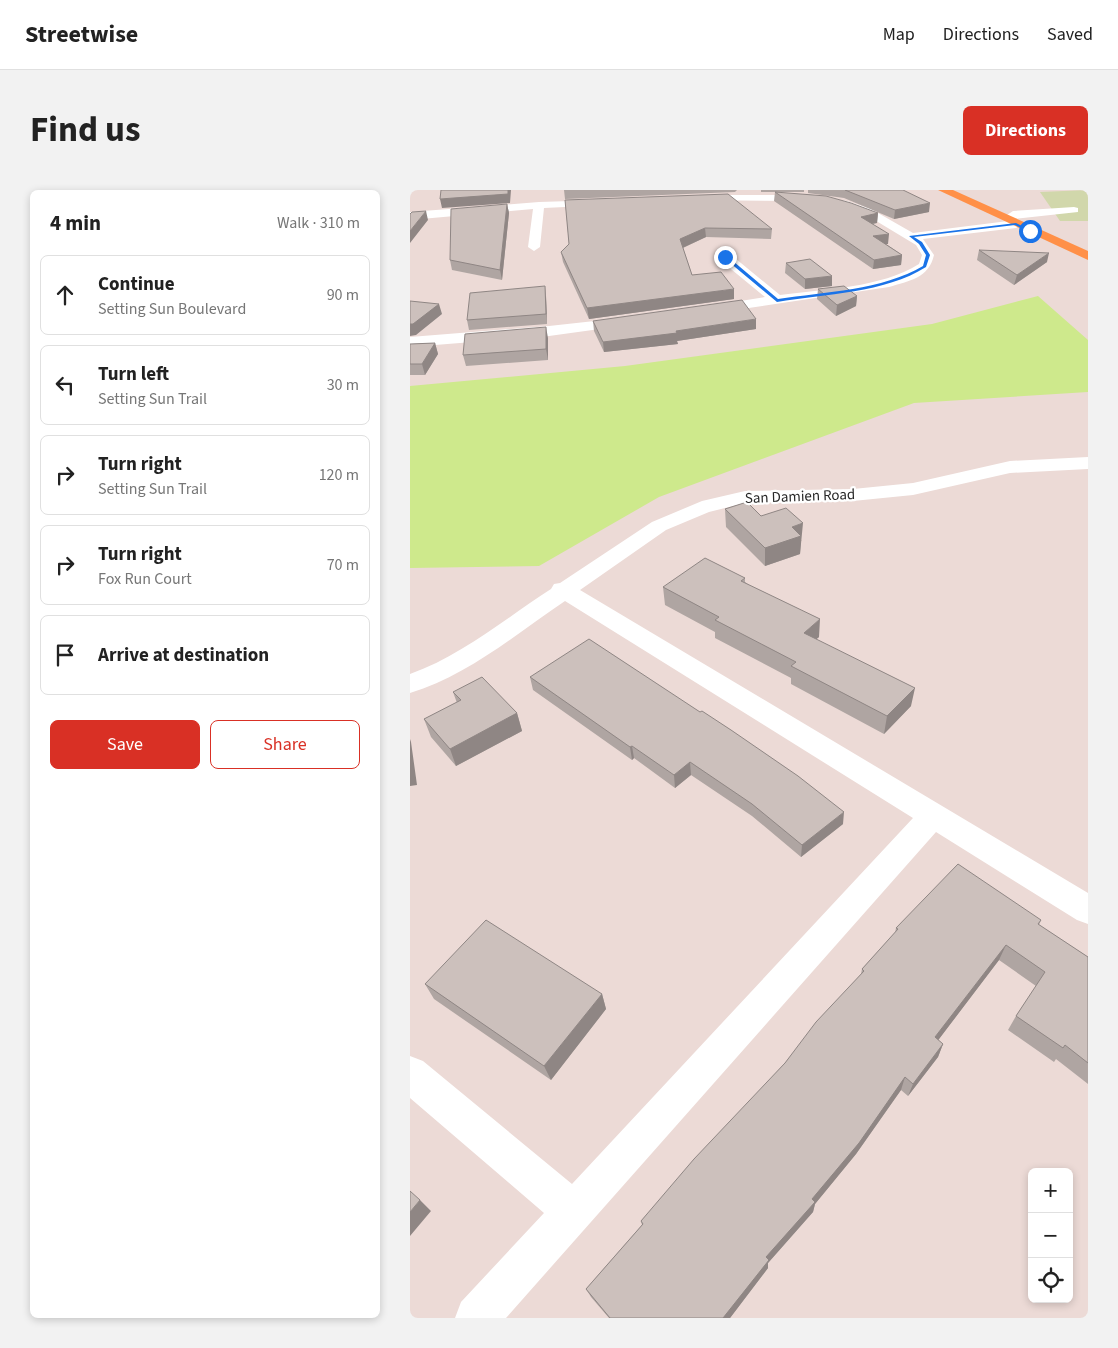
<!DOCTYPE html>
<html lang="en">
<head>
<meta charset="utf-8">
<style>
	body { margin:0; font-family:"Source Sans 3",sans-serif; background:#f2f2f2; color:#222 }
	.controls { position:absolute; right:15px; bottom:15px; display:grid; overflow:hidden; border-radius:8px; box-shadow:0 2px 8px #0003 }
	.controls button { width:45px; height:45px; display:grid; place-items:center; padding:0; border:0; border-bottom:1px solid #e0e0e0; background:#fff; color:#222; font:25px sans-serif }
	.stop { position:absolute; width:15px; height:15px; margin:-11px; border:4px solid #1a73e8; border-radius:50%; background:#fff }
	.stop.end { background:#1a73e8; border-color:#fff; box-shadow:0 1px 5px #0008 }
	.list { margin:0; padding:0; list-style:none }
	h2 { display:flex; justify-content:space-between; align-items:center; height:65px; margin:0; padding:0 20px; font-size:21px }
	h2 small { font-size:16px; font-weight:400; color:#767676 }
	.list li { display:grid; grid-template-columns:32px 1fr auto; gap:15px; align-items:center; box-sizing:border-box; height:80px; margin:0 10px 10px; padding:0 10px; border:1px solid #e0e0e0; border-radius:8px }
	.list b { display:block; font-size:19px; white-space:nowrap }
	.list p { margin:0; font-size:16px; white-space:nowrap; color:#767676 }
	.list em { font-size:16px; font-style:normal; color:#767676 }
	.actions { display:flex; gap:10px; padding:15px 20px }
	.actions a { flex:1; padding:11px 0; border:1px solid #d93025; border-radius:8px; text-align:center; font-size:18px; color:#d93025 }
	.actions .main { background:#d93025; color:#fff }
	.icon { flex:none; width:28px; height:28px; fill:none; stroke:currentColor; stroke-width:2; stroke-linecap:round; stroke-linejoin:round }
	.map { position:relative; flex:none; width:678px; height:1128px; overflow:hidden; border-radius:8px }
	header { display:flex; align-items:center; gap:30px; box-sizing:border-box; height:70px; padding:0 25px; background:#fff; border-bottom:1px solid #e0e0e0 }
	header strong { font-size:24px }
	nav { display:flex; gap:28px; margin-inline-start:auto; font-size:18px }
	.intro { display:flex; align-items:center; justify-content:space-between; box-sizing:border-box; height:120px; padding:0 30px }
	h1 { margin:0; font-size:35px }
	.button { padding:12px 22px; border-radius:8px; background:#d93025; color:#fff; font-size:18px; font-weight:700 }
	main { display:flex; gap:30px; padding:0 30px }
	aside { flex:1; background:#fff; border-radius:8px; box-shadow:0 2px 8px #0003 }
	.map>svg:first-child { display:block }
</style>
</head>
<body>
<header>
<strong>Streetwise</strong>
<nav><a>Map</a><a>Directions</a><a>Saved</a></nav>
</header>
<div class="intro"><h1>Find us</h1><a class="button">Directions</a></div>
<main>
<aside>
<h2>4 min<small>Walk · 310 m</small></h2>
<ul class="list">
<li><svg class="icon" aria-label="ahead" viewBox="0 0 24 24"><path d="M12 20V5M6 11l6-6 6 6"/></svg><div><b>Continue</b><p>Setting Sun Boulevard</p></div><em>90 m</em></li>
<li><svg class="icon" aria-label="left" viewBox="0 0 24 24"><path d="M17 20v-9H6M10 6l-5 5 5 5"/></svg><div><b>Turn left</b><p>Setting Sun Trail</p></div><em>30 m</em></li>
<li><svg class="icon" aria-label="right" viewBox="0 0 24 24"><path d="M7 20v-9h11M14 6l5 5-5 5"/></svg><div><b>Turn right</b><p>Setting Sun Trail</p></div><em>120 m</em></li>
<li><svg class="icon" aria-label="right" viewBox="0 0 24 24"><path d="M7 20v-9h11M14 6l5 5-5 5"/></svg><div><b>Turn right</b><p>Fox Run Court</p></div><em>70 m</em></li>
<li><svg class="icon" aria-label="arrive" viewBox="0 0 24 24"><path d="M6 21V4h12l-3 4 3 4H6"/></svg><div><b>Arrive at destination</b></div></li>
</ul>
<div class="actions"><a class="main">Save</a><a>Share</a></div>
</aside>
<div class="map">
<svg width="678" height="1128" viewBox="0 0 678 1128">
	<rect width="100%" height="100%" fill="#ecdad6"/>
	<!-- green -->
	<path fill="#cee98c" d="M628,106L678,150V202L504,213L249,307L129,376L0,378V196L215,176L522,134Z"/>
	<!-- cemetery -->
	<path fill="#d1d7ab" d="M678,0V31H650L630,2Z"/>
	<g fill="none" stroke-linecap="round" stroke-linejoin="round">
		<!-- minor -->
		<path fill="#fff" fill-rule="evenodd" d="M286,5H392L437,11L461,19L503,43L606,30L612,34L606,38L513,49L524,65C519,88 499,91 479,97L298,124L291,120L293,117L355,107L310,70L308,67L310,64H320L370,105C414,99 471,98 509,74L512,65L506,55L453,23L435,17L392,11L282,10L280,8Z
			M193,10L199,13L197,15L134,18L130,57L124,61L118,57L123,19L0,30V22L129,12Z
			M664,17L668,18V22L603,29L597,25L603,21Z
			M221,127L226,128L228,131L226,134L139,146L0,157V147L139,136Z
			M678,267V279L600,283L503,305L443,311L335,313L299,322L256,340L170,400L678,703V734L667,730L526,642L96,1128H45L51,1112L134,1023L0,908V866L13,871L162,994L503,628L155,411C106,444 57,486 0,503V484C51,466 96,428 141,399L144,394L150,393L242,332L292,311L335,301L443,299L503,293L600,271Z"/>
		<!-- major -->
		<path fill="#ff9048" fill-rule="evenodd" d="M528,0H543L678,61V70Z"/>
	</g>
	<!-- wall -->
	<path fill="#afa5a2" d="M154,0H327L325,2L155,9Z
		M351,0H394V2H351Z
		M398,0H493L519,22L484,29L434,8L398,3Z
		M365,2L468,23L467,33L462,34L478,54H476L492,65L491,75L463,79L364,11Z
		M155,10L362,39L361,49L296,47L273,58L282,85L324,109L179,129L153,72L151,62L159,54Z
		M97,14L99,23L92,90L42,80L40,70Z
		M569,60L637,72L604,95L567,70Z
		M376,73L422,96L395,99L375,83Z
		M408,99L447,106L446,116L426,126L407,109Z
		M136,106L137,134L59,140L57,130Z
		M183,131L346,139L267,151L268,154L194,162L184,141Z
		M138,148V170L56,176L53,165Z
		M25,153L28,164L15,185H0V154Z
		M315,319L351,326L392,351H391L390,364L355,376L316,337Z
		M335,388V392L409,447L406,449L501,516L474,544L381,494V488L305,448V442L255,415L253,397Z
		M120,487L433,634L391,667L342,626L281,585L265,598L224,568L222,570L123,500Z
		M43,502L107,523L112,541L46,576L21,547L14,529L47,513Z
		M631,730L629,735L678,767V894L646,869L644,872L598,840L606,826L626,796L589,770L528,850L533,854L528,867L498,906L491,900L446,964L405,1014L403,1022L358,1073V1078L320,1128H199L181,1107L176,1099L232,1035L231,1031L375,873L451,784L452,779L485,743L486,738Z
		M15,794L192,804L196,819L141,890L24,809Z"/>
	<!-- shaded-wall -->
	<path fill="#8f8684" d="M98,0H101L100,13L32,18L30,9Z
		M520,13L519,22L484,29L485,20Z
		M97,14L99,23L92,90L90,80Z
		M16,21L18,30L0,53V41Z
		M468,23L467,33L450,36L451,27Z
		M295,38L296,47L270,59V49Z
		M479,44L478,54L462,56L463,46Z
		M639,63L637,72L604,95L607,85Z
		M492,65L491,75L463,79L464,70Z
		M422,86V96L395,99V89Z
		M135,96L136,106L137,134L136,124Z
		M324,99V109L179,129L177,118Z
		M447,106L446,116L426,126L427,115Z
		M29,114L32,124L6,145L0,146V134Z
		M346,129V139L267,151L268,154L194,162L193,152Z
		M136,137L138,148V170L136,159Z
		M25,153L28,164L15,185L12,174Z
		M393,333L390,364L355,376V358L382,337Z
		M410,429L409,447L393,461L394,443Z
		M505,498L501,516L474,544L477,526Z
		M107,523L112,541L46,576L40,559Z
		M0,549L1,552L7,595L0,596Z
		M222,556L224,568L222,570L220,557Z
		M280,572L281,585L265,598L264,585Z
		M434,622L433,634L391,667L392,655Z
		M596,755L589,770L520,861L525,847Z
		M192,804L196,819L141,890L134,876Z
		M533,854L528,867L498,906L503,894Z
		M495,887L491,900L446,964L405,1014L403,1022L358,1073V1078L320,1128H313L356,1067L402,1009Z
		M10,1010L21,1021L0,1046V1022Z"/>
	<!-- building -->
	<path fill="#ccc0bc" stroke="#8f8684" d="M31,0H98V4L30,9Z
		M435,0H493L520,13L485,20Z
		M365,2L416,6L441,13L468,23L451,27L479,44L463,46L492,65L464,70Z
		M318,4L362,39L295,38L270,49L282,85L311,82L324,99L177,118L151,62L159,54L155,10Z
		M97,14L90,80L40,70L41,19Z
		M16,21L0,41V24L2,22Z
		M569,60L639,63L607,85Z
		M400,69L422,86L395,89L376,73Z
		M135,96L136,124L57,130L60,103Z
		M434,96L447,106L427,115L408,99Z
		M332,110L346,129L266,141L267,143L193,152L183,131Z
		M0,111L29,114L3,134H0Z
		M136,137V159L53,165L55,144Z
		M25,153L12,174H0V154Z
		M337,312L351,326L376,318L393,333L382,337L391,346L355,358L315,319Z
		M295,368L335,388L331,391L410,429L394,443L505,498L477,526L381,476L386,472L305,430L309,427L253,397Z
		M179,449L290,522L292,521L321,540L388,586L434,622L392,655L342,614L280,572L264,585L222,556L220,557L120,487Z
		M72,487L107,523L40,559L14,529L51,510L43,502Z
		M548,674L631,730L628,734L678,767V873L655,855L653,858L606,826L635,782L596,755L525,847L533,854L503,894L495,887L449,953L402,1009L405,1012L356,1067L359,1070L313,1128H200L176,1099L233,1034L231,1031L284,969L375,873L406,832L454,781L452,779L488,739L486,738Z
		M76,730L192,804L134,876L15,794Z
		M0,1001L10,1010L0,1022Z"/>
	<!-- route -->
	<path fill="#1a73e8" d="M606,33L622,41L619,42L605,35L504,47L512,52L520,65L516,77C475,103 415,104 367,112L313,67L317,66L368,109C414,102 473,100 513,76L516,65L509,54L499,46Z"/>
	<g text-anchor="middle" stroke-width="4.5" stroke-linejoin="round" paint-order="stroke">
		<!-- far-street labels -->
		<g font-size="15" fill="#272727" stroke="#fff">
			<text transform="translate(390 306) rotate(-2)" y="5">San Damien Road</text>
		</g>
	</g>
</svg>
<div class="controls">
<button>+</button>
<button>−</button>
<button><svg class="icon" aria-label="locate" viewBox="0 0 24 24"><circle cx="12" cy="12" r="6"/><path d="M12 2v4M12 18v4M2 12h4M18 12h4"/></svg></button>
</div>
<div class="stop" style="left:620px;top:41px"></div>
<div class="stop end" style="left:315px;top:67px"></div>
</div>
</main>
</body>
</html>
